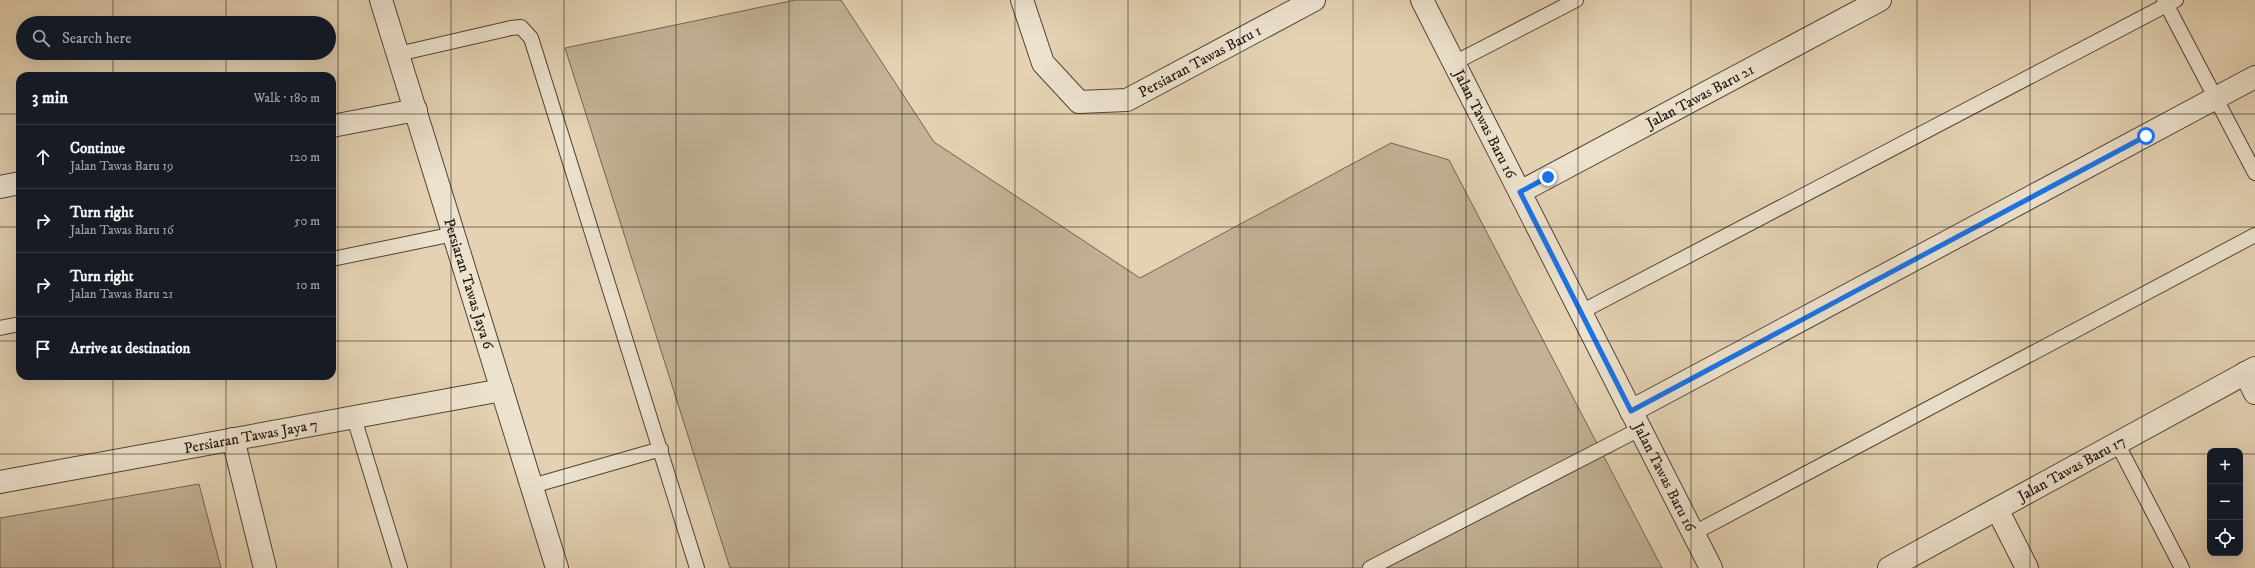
<!DOCTYPE html>
<html lang="en">
<head>
<meta charset="utf-8">
<style>
	body { margin:0; font-family:"IM FELL DW Pica",serif; background:#242831; color:#f1f3f6 }
	.controls { position:absolute; right:12px; bottom:12px; display:grid; overflow:hidden; border-radius:8px; box-shadow:0 4px 16px #0002 }
	.controls button { width:36px; height:36px; display:grid; place-items:center; padding:0; border:0; border-bottom:1px solid #363941; background:#171b24; color:#f1f3f6; font:20px sans-serif }
	.stop { position:absolute; width:12px; height:12px; margin:-9px; border:3px solid #1a73e8; border-radius:50%; background:#fff }
	.stop.end { background:#1a73e8; border-color:#fff; box-shadow:0 1px 4px #0008 }
	.list { margin:0; padding:0; list-style:none }
	h2 { display:flex; justify-content:space-between; align-items:center; height:52px; margin:0; padding:0 16px; font-size:17px }
	h2 small { font-size:13px; font-weight:400; color:#9ea1a6 }
	.list li { display:grid; grid-template-columns:26px 1fr auto; gap:12px; align-items:center; box-sizing:border-box; height:64px; padding:0 16px; border-top:1px solid #363941 }
	.list b { display:block; font-size:15px; white-space:nowrap }
	.list p { margin:0; font-size:13px; white-space:nowrap; color:#9ea1a6 }
	.list em { font-size:13px; font-style:normal; color:#9ea1a6 }
	.icon { flex:none; width:22px; height:22px; fill:none; stroke:currentColor; stroke-width:2; stroke-linecap:round; stroke-linejoin:round }
	.map { position:relative; flex:none; width:2255px; height:568px; overflow:hidden }
	.search { position:absolute; background:#171b24; box-shadow:0 4px 16px #0002; left:16px; top:16px; width:320px; height:44px; display:flex; align-items:center; gap:10px; box-sizing:border-box; padding:0 14px; border-radius:22px; color:#9ea1a6; font-size:15px }
	.panel { position:absolute; background:#171b24; box-shadow:0 4px 16px #0002; left:16px; top:72px; width:320px; height:308px; border-radius:12px }
	.map>svg:first-child { display:block }
</style>
</head>
<body>
<div class="map">
<svg width="2255" height="568" viewBox="0 0 2255 568">
	<rect width="100%" height="100%" fill="#e4d2b3"/>
	<filter id="stains"><feTurbulence type="fractalNoise" baseFrequency=".005" numOctaves="4"/><feColorMatrix values="0 0 0 0 .2 0 0 0 0 .09 0 0 0 0 .02 0 0 0 .5 -.17"/></filter>
	<radialGradient id="worn" r=".72"><stop offset=".6" stop-color="#630" stop-opacity="0"/><stop offset="1" stop-color="#630" stop-opacity=".3"/></radialGradient>
	<!-- green -->
	<path fill="#c3b297" stroke="#716452" d="M795,0H841L934,142L1140,278L1391,143L1449,160L1662,568H730L565,48Z
		M199,484L221,568H0V518Z"/>
	<g fill="none" stroke-linecap="round" stroke-linejoin="round">
		<defs>
			<path id="lane" d="M2164,0L2255,173
				M398,54L511,28L521,27L531,38L697,568
				M1454,63L1576,0
				M332,259L454,234
				M1581,312L2176,0
				M0,328L20,324
				M354,418L400,568
				M2117,443L2182,568
				M532,486L661,449
				M1694,533L2255,235
				M1370,568L1640,429"/>
			<g id="street">
				<path id="s1" d="M381,0L557,568"/>
				<path id="s2" d="M1022,0L1043,63L1079,102L1127,100L1314,0"/>
				<path id="s3" d="M1422,0L1711,568"/>
				<path d="M332,126L416,110"/>
				<path d="M0,187L20,183"/>
				<path id="s4" d="M1520,192L1880,0"/>
				<path d="M2245,373L2255,393"/>
				<path d="M1631,411L2255,77"/>
				<path d="M233,439L265,568"/>
				<path id="s5" d="M0,482L502,390"/>
				<path d="M1997,509L2027,568"/>
				<path id="s6" d="M1889,568L2255,368"/>
			</g>
		</defs>
		<!-- lane casing -->
		<use href="#lane" stroke="#504537" stroke-width="16"/>
		<!-- street casing -->
		<use href="#street" stroke="#504537" stroke-width="24"/>
		<!-- lane -->
		<use href="#lane" stroke="#ede2ce" stroke-width="14"/>
		<!-- street -->
		<use href="#street" stroke="#ede2ce" stroke-width="22"/>
	</g>
	<g fill="none" stroke-linecap="round" stroke-linejoin="round">
		<!-- route -->
		<path stroke="#1a73e8" stroke-width="5" d="M1548,177L1520,192L1631,411L2146,136"/>
	</g>
	<!-- grid -->
	<path fill="none" stroke="#1f160e" stroke-width="1" stroke-opacity="0.55" d="M113,0V23M226,0V23M338,0V568M451,0V568M564,0V568M676,0V568M789,0V568M902,0V568M1015,0V568M1128,0V568M1240,0V568M1353,0V568M1466,0V568M1578,0V568M1691,0V568M1804,0V568M1917,0V568M2030,0V568M2142,0V568M113,53V76M226,53V76M0,114H20M332,114H2255M0,227H20M332,227H2255M0,341H20M332,341H2255M113,376V568M226,376V568M0,454H2210M2240,454H2255"/>
	<g text-anchor="middle" stroke-width="3" stroke-linejoin="round" paint-order="stroke">
		<!-- street labels -->
		<g font-size="15" fill="#1f160e" stroke="#ede2ce">
			<text dy="5" stroke="none"><textPath href="#s2" startOffset="250">Persiaran Tawas Baru 1</textPath></text>
			<text dy="5" stroke="none"><textPath href="#s4" startOffset="204">Jalan Tawas Baru 21</textPath></text>
			<text dy="5" stroke="none"><textPath href="#s3" startOffset="139">Jalan Tawas Baru 16</textPath></text>
			<text dy="5" stroke="none"><textPath href="#s1" startOffset="297">Persiaran Tawas Jaya 6</textPath></text>
			<text dy="5" stroke="none"><textPath href="#s5" startOffset="255">Persiaran Tawas Jaya 7</textPath></text>
			<text dy="5" stroke="none"><textPath href="#s6" startOffset="208">Jalan Tawas Baru 17</textPath></text>
			<text dy="5" stroke="none"><textPath href="#s3" startOffset="535">Jalan Tawas Baru 16</textPath></text>
		</g>
	</g>
	<rect width="100%" height="100%" filter="url(#stains)"/>
	<rect width="100%" height="100%" fill="url(#worn)"/>
</svg>
<div class="controls">
<button>+</button>
<button>−</button>
<button><svg class="icon" aria-label="locate" viewBox="0 0 24 24"><circle cx="12" cy="12" r="6"/><path d="M12 2v4M12 18v4M2 12h4M18 12h4"/></svg></button>
</div>
<div class="stop" style="left:2146px;top:136px"></div>
<div class="stop end" style="left:1548px;top:177px"></div>
<div class="search"><svg class="icon" aria-label="search" viewBox="0 0 24 24"><circle cx="10" cy="10" r="6"/><path d="M15 15l6 6"/></svg>Search here</div>
<section class="panel">
<h2>3 min<small>Walk · 180 m</small></h2>
<ul class="list">
<li><svg class="icon" aria-label="ahead" viewBox="0 0 24 24"><path d="M12 20V5M6 11l6-6 6 6"/></svg><div><b>Continue</b><p>Jalan Tawas Baru 19</p></div><em>120 m</em></li>
<li><svg class="icon" aria-label="right" viewBox="0 0 24 24"><path d="M7 20v-9h11M14 6l5 5-5 5"/></svg><div><b>Turn right</b><p>Jalan Tawas Baru 16</p></div><em>50 m</em></li>
<li><svg class="icon" aria-label="right" viewBox="0 0 24 24"><path d="M7 20v-9h11M14 6l5 5-5 5"/></svg><div><b>Turn right</b><p>Jalan Tawas Baru 21</p></div><em>10 m</em></li>
<li><svg class="icon" aria-label="arrive" viewBox="0 0 24 24"><path d="M6 21V4h12l-3 4 3 4H6"/></svg><div><b>Arrive at destination</b></div></li>
</ul>
</section>
</div>
</body>
</html>
